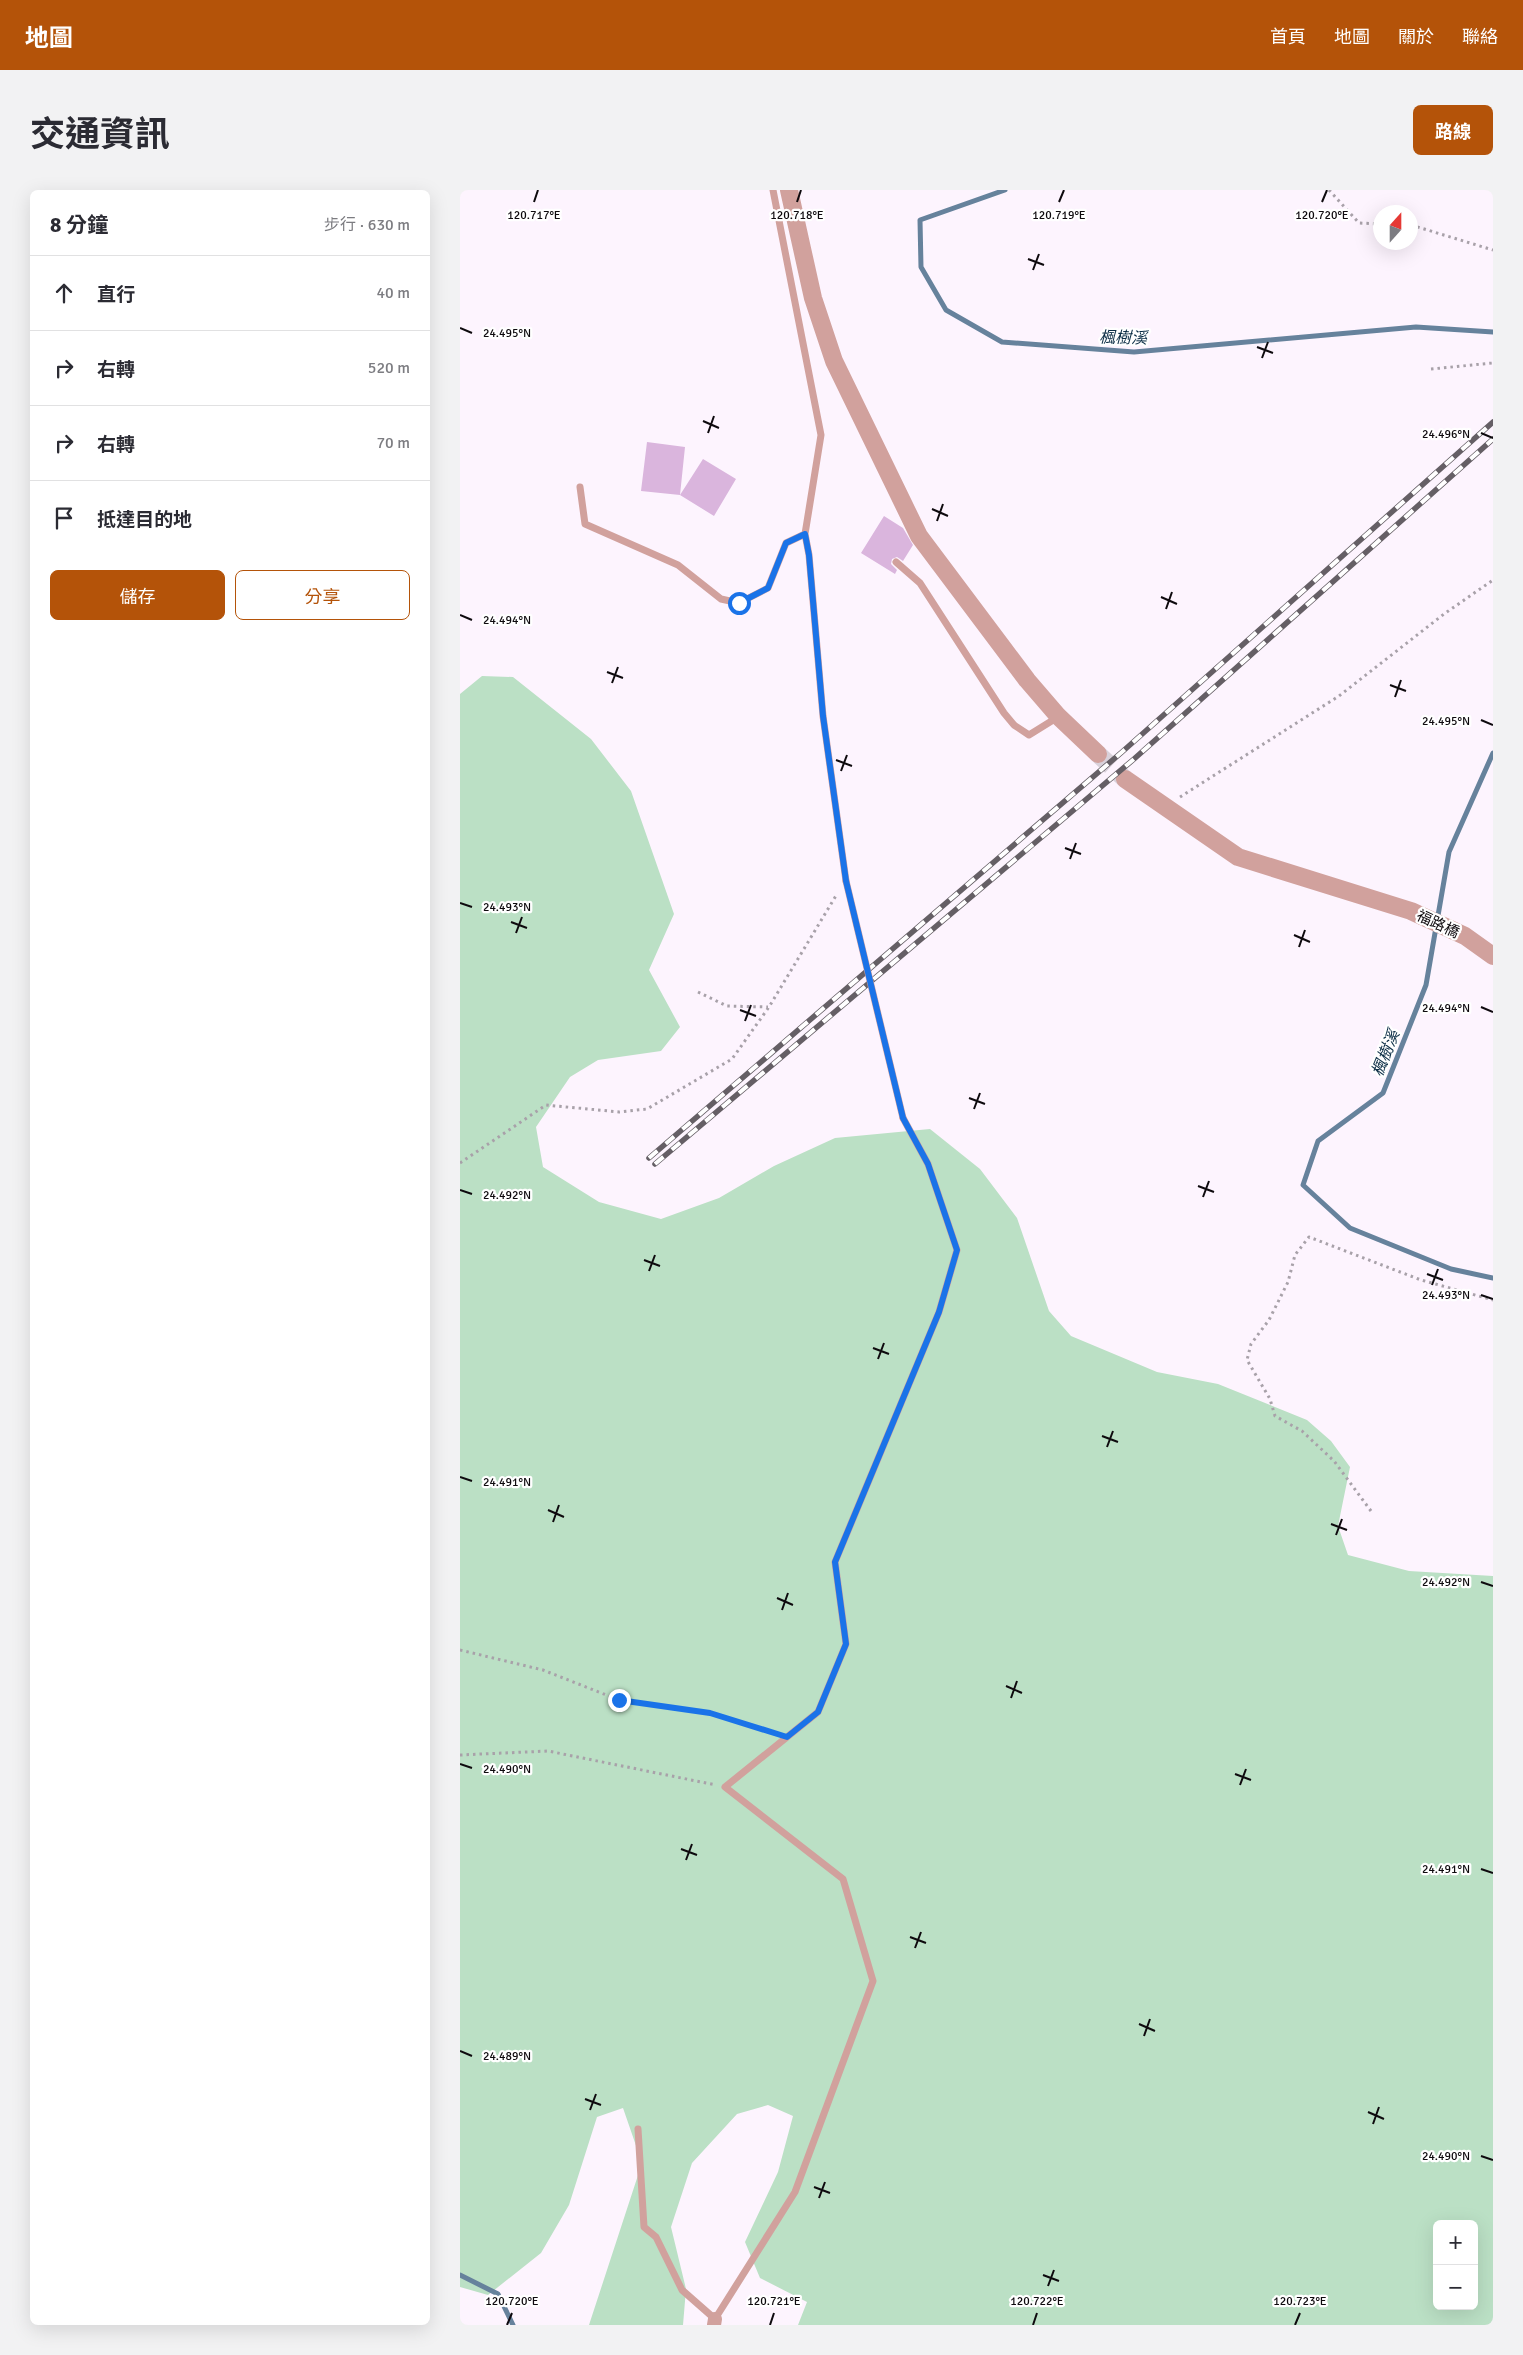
<!DOCTYPE html>
<html lang="zh-TW">
<head>
<meta charset="utf-8">
<style>
	body { margin:0; font-family:Signika,"Noto Sans TC",sans-serif; background:#f2f2f3; color:#2b2b33 }
	.controls { position:absolute; right:15px; bottom:15px; display:grid; overflow:hidden; border-radius:8px; box-shadow:0 5px 20px #0002 }
	.controls button { width:45px; height:45px; display:grid; place-items:center; padding:0; border:0; border-bottom:1px solid #e1e1e2; background:#fff; color:#2b2b33; font:25px sans-serif }
	.compass { position:absolute; left:913px; top:15px; width:45px; height:45px; border-radius:50%; background:#fff; box-shadow:0 5px 20px #0002; rotate:21deg }
	.stop { position:absolute; width:15px; height:15px; margin:-11px; border:4px solid #1a73e8; border-radius:50%; background:#fff }
	.stop.end { background:#1a73e8; border-color:#fff; box-shadow:0 1px 5px #0008 }
	.list { margin:0; padding:0; list-style:none }
	h2 { display:flex; justify-content:space-between; align-items:center; height:65px; margin:0; padding:0 20px; font-size:21px }
	h2 small { font-size:16px; font-weight:400; color:#7c7c81 }
	.list li { display:grid; grid-template-columns:32px 1fr auto; gap:15px; align-items:center; box-sizing:border-box; height:75px; padding:0 20px; border-top:1px solid #e1e1e2 }
	.list b { display:block; font-size:19px; white-space:nowrap }
	.list em { font-size:16px; font-style:normal; color:#7c7c81 }
	.actions { display:flex; gap:10px; padding:15px 20px }
	.actions a { flex:1; padding:11px 0; border:1px solid #b45309; border-radius:8px; text-align:center; font-size:18px; color:#b45309 }
	.actions .main { background:#b45309; color:#fff }
	.icon { flex:none; width:28px; height:28px; fill:none; stroke:currentColor; stroke-width:2; stroke-linecap:round; stroke-linejoin:round }
	.map { position:relative; flex:none; width:1033px; height:2135px; overflow:hidden; border-radius:8px }
	header { display:flex; align-items:center; gap:30px; box-sizing:border-box; height:70px; padding:0 25px; background:#b45309; color:#fff }
	header strong { font-size:24px }
	nav { display:flex; gap:28px; margin-inline-start:auto; font-size:18px }
	.intro { display:flex; align-items:center; justify-content:space-between; box-sizing:border-box; height:120px; padding:0 30px }
	h1 { margin:0; font-size:35px }
	.button { padding:12px 22px; border-radius:8px; background:#b45309; color:#fff; font-size:18px; font-weight:700 }
	main { display:flex; gap:30px; padding:0 30px }
	aside { flex:1; background:#fff; border-radius:8px; box-shadow:0 5px 20px #0002 }
	.map>svg:first-child { display:block }
</style>
</head>
<body>
<header>
<strong>地圖</strong>
<nav><a>首頁</a><a>地圖</a><a>關於</a><a>聯絡</a></nav>
</header>
<div class="intro"><h1>交通資訊</h1><a class="button">路線</a></div>
<main>
<aside>
<h2>8 分鐘<small>步行 · 630 m</small></h2>
<ul class="list">
<li><svg class="icon" aria-label="ahead" viewBox="0 0 24 24"><path d="M12 20V5M6 11l6-6 6 6"/></svg><div><b>直行</b></div><em>40 m</em></li>
<li><svg class="icon" aria-label="right" viewBox="0 0 24 24"><path d="M7 20v-9h11M14 6l5 5-5 5"/></svg><div><b>右轉</b></div><em>520 m</em></li>
<li><svg class="icon" aria-label="right" viewBox="0 0 24 24"><path d="M7 20v-9h11M14 6l5 5-5 5"/></svg><div><b>右轉</b></div><em>70 m</em></li>
<li><svg class="icon" aria-label="arrive" viewBox="0 0 24 24"><path d="M6 21V4h12l-3 4 3 4H6"/></svg><div><b>抵達目的地</b></div></li>
</ul>
<div class="actions"><a class="main">儲存</a><a>分享</a></div>
</aside>
<div class="map">
<svg width="1033" height="2135" viewBox="0 0 1033 2135">
	<rect width="100%" height="100%" fill="#fdf4fe"/>
	<!-- green -->
	<path fill="#bbe0c5" fill-rule="evenodd" d="M22,486L53,487L131,549L171,601L214,724L189,780L220,837L201,861L138,870L110,887L76,937L83,977L139,1012L201,1029L259,1008L314,976L375,948L470,939L520,979L557,1028L589,1121L611,1146L697,1182L758,1194L847,1230L871,1251L890,1277L878,1336L888,1365L949,1381L1033,1386V2135H338L347,2112L300,2088L285,2052L318,1982L333,1926L308,1915L277,1924L232,1973L211,2037L226,2099L223,2135H129L182,1973L163,1918L137,1927L109,2015L81,2063L28,2105L0,2097V504ZM977,2034H1014V2116H977Z"/>
	<g fill="none" stroke-linecap="round" stroke-linejoin="round">
		<!-- stream -->
		<path stroke="#66829c" stroke-width="5" d="M545,0L460,30L461,77L486,120L542,152L674,162L956,137L1033,142
			M1033,563L989,662L966,795L923,903L858,951L843,995L890,1038L991,1079L1033,1088
			M0,2085L38,2104L53,2135"/>
	</g>
	<!-- building -->
	<path fill="#dab5dd" d="M187,252L225,257L220,305L181,301Z
		M243,269L276,289L254,326L220,305Z
		M424,326L443,338L453,355L443,371L437,367L432,369L431,374L437,380L435,384L401,363Z"/>
	<g fill="none" stroke-linecap="round" stroke-linejoin="round">
		<!-- tertiary-tunnel -->
		<path stroke="#d9d1da" stroke-width="18" stroke-dasharray="18 9" stroke-linecap="butt" d="M638,564L665,589"/>
		<!-- path -->
		<path stroke="#a8a1a9" stroke-width="3" stroke-dasharray="2.5 4" stroke-linecap="butt" d="M869,0L899,33L921,34
			M951,35L1033,60
			M971,179L1033,173
			M720,607L879,506L984,424L1033,390
			M238,802L267,816L308,817
			M0,973L86,915L159,922L187,919L272,869L309,817L377,704
			M911,1321L874,1271L842,1241L815,1226L810,1209L787,1170L791,1154L809,1130L828,1092L835,1065L849,1047L961,1090L1033,1110
			M0,1460L83,1480L159,1510L249,1523L315,1543
			M0,1565L88,1561L256,1595"/>
		<!-- service -->
		<path stroke="#d1a19d" stroke-width="7" d="M313,0L361,245L345,344L349,365L363,526L386,691
			M120,297L125,334L218,375L261,409L279,413L308,398L326,353L345,344
			M436,372L460,393L544,523L554,535L569,545L598,527
			M178,1939L184,2037L196,2047L222,2100L255,2129L335,2002L413,1791L383,1689L265,1597L358,1522L386,1454L375,1372L479,1122L497,1060L468,974L443,928"/>
		<!-- minor -->
		<path stroke="#d1a19d" stroke-width="14" d="M254,2135L255,2129"/>
		<!-- tertiary -->
		<path stroke="#d1a19d" stroke-width="18" d="M329,0L353,108L374,171L459,346L567,490L598,526L638,564
			M665,589L778,667L951,721L1005,746L1033,766"/>
		<defs>
			<path id="rail" d="M189,968L662,562L1033,232
				M195,974L674,569L1033,249"/>
		</defs>
		<!-- rail casing -->
		<use href="#rail" stroke="#655f65" stroke-width="5.5"/>
		<!-- rail -->
		<use href="#rail" stroke="#fff" stroke-width="4" stroke-dasharray="11" stroke-linecap="butt"/>
		<!-- service-bridge -->
		<path stroke="#d1a19d" stroke-width="7" d="M386,691L443,928"/>
	</g>
	<g fill="none" stroke-linecap="round" stroke-linejoin="round">
		<!-- route -->
		<path stroke="#1a73e8" stroke-width="6" d="M159,1510L250,1523L327,1547L358,1522L386,1454L375,1372L479,1122L497,1060L468,974L443,928L386,691L363,526L349,365L345,344L326,353L308,398L279,413"/>
	</g>
	<!-- ticks -->
	<path fill="none" stroke="#0e0a0e" stroke-width="2" d="M74,12L78,0M337,12L341,0M599,12L604,0M862,12L867,0M568,69L584,75M573,80L579,64M0,138L12,143M797,157L813,163M802,168L808,152M243,231L259,238M248,243L254,226M1021,243L1033,248M472,319L488,326M477,331L483,314M701,407L717,414M706,419L712,402M0,425L12,430M147,482L163,488M152,493L158,477M930,495L946,501M935,507L941,490M1021,530L1033,535M376,570L392,576M381,581L387,565M605,658L621,664M610,669L616,653M0,713L12,717M51,732L67,738M56,743L62,727M834,745L850,752M839,757L845,740M1021,817L1033,822M280,820L296,826M285,831L291,815M509,908L525,914M514,919L520,903M738,996L754,1002M0,1000L12,1004M743,1007L749,991M184,1070L200,1076M189,1081L195,1065M967,1084L983,1090M972,1095L978,1079M1021,1105L1033,1109M413,1158L429,1164M418,1169L424,1153M642,1246L658,1252M647,1257L653,1241M0,1287L12,1291M88,1320L104,1327M93,1332L99,1315M871,1334L887,1340M876,1345L882,1329M1021,1392L1033,1396M317,1408L333,1415M322,1420L328,1403M546,1496L562,1503M551,1508L557,1491M0,1574L12,1578M775,1584L791,1590M780,1595L786,1579M221,1659L237,1665M226,1670L232,1654M1021,1679L1033,1683M450,1747L466,1753M455,1758L461,1742M679,1834L695,1841M684,1846L690,1829M0,1861L12,1866M125,1909L141,1915M130,1920L136,1904M908,1922L924,1929M913,1934L919,1917M1021,1966L1033,1970M354,1997L370,2003M359,2008L365,1992M583,2085L599,2091M588,2096L594,2080M47,2135L52,2123M310,2135L314,2123M573,2135L577,2123M835,2135L840,2123"/>
	<g text-anchor="middle" stroke-width="4.5" stroke-linejoin="round" paint-order="stroke">
		<!-- street labels -->
		<g font-size="15" fill="#0e0a0e" stroke="#fff">
			<text transform="translate(978 734) rotate(25)" y="5">福路橋</text>
		</g>
		<!-- water labels -->
		<g font-size="16" font-style="italic" fill="#0b2d45" stroke="#fff">
			<text transform="translate(663 147) rotate(1)" y="6">楓樹溪</text>
			<text transform="translate(925 863) rotate(-68)" y="6">楓樹溪</text>
		</g>
	</g>
	<g font-size="12" text-anchor="middle" fill="#0e0a0e" stroke="#fff" stroke-width="4.5" stroke-linejoin="round" paint-order="stroke">
		<text x="599" y="29">120.719°E</text>
		<text x="74" y="29">120.717°E</text>
		<text x="337" y="29">120.718°E</text>
		<text x="862" y="29">120.720°E</text>
		<text x="47" y="147">24.495°N</text>
		<text x="986" y="248">24.496°N</text>
		<text x="47" y="434">24.494°N</text>
		<text x="986" y="535">24.495°N</text>
		<text x="47" y="721">24.493°N</text>
		<text x="986" y="822">24.494°N</text>
		<text x="47" y="1009">24.492°N</text>
		<text x="986" y="1109">24.493°N</text>
		<text x="47" y="1296">24.491°N</text>
		<text x="986" y="1396">24.492°N</text>
		<text x="47" y="1583">24.490°N</text>
		<text x="986" y="1683">24.491°N</text>
		<text x="47" y="1870">24.489°N</text>
		<text x="986" y="1970">24.490°N</text>
		<text x="52" y="2115">120.720°E</text>
		<text x="314" y="2115">120.721°E</text>
		<text x="577" y="2115">120.722°E</text>
		<text x="840" y="2115">120.723°E</text>
	</g>
</svg>
<div class="controls">
<button>+</button>
<button>−</button>
</div>
<svg class="compass" viewBox="-18 -18 36 36"><path d="M0-13l5 13h-10z" fill="#e53935"/><path d="M0 13l5-13h-10z" fill="#7c7c81"/></svg>
<div class="stop" style="left:279px;top:413px"></div>
<div class="stop end" style="left:159px;top:1510px"></div>
</div>
</main>
</body>
</html>
